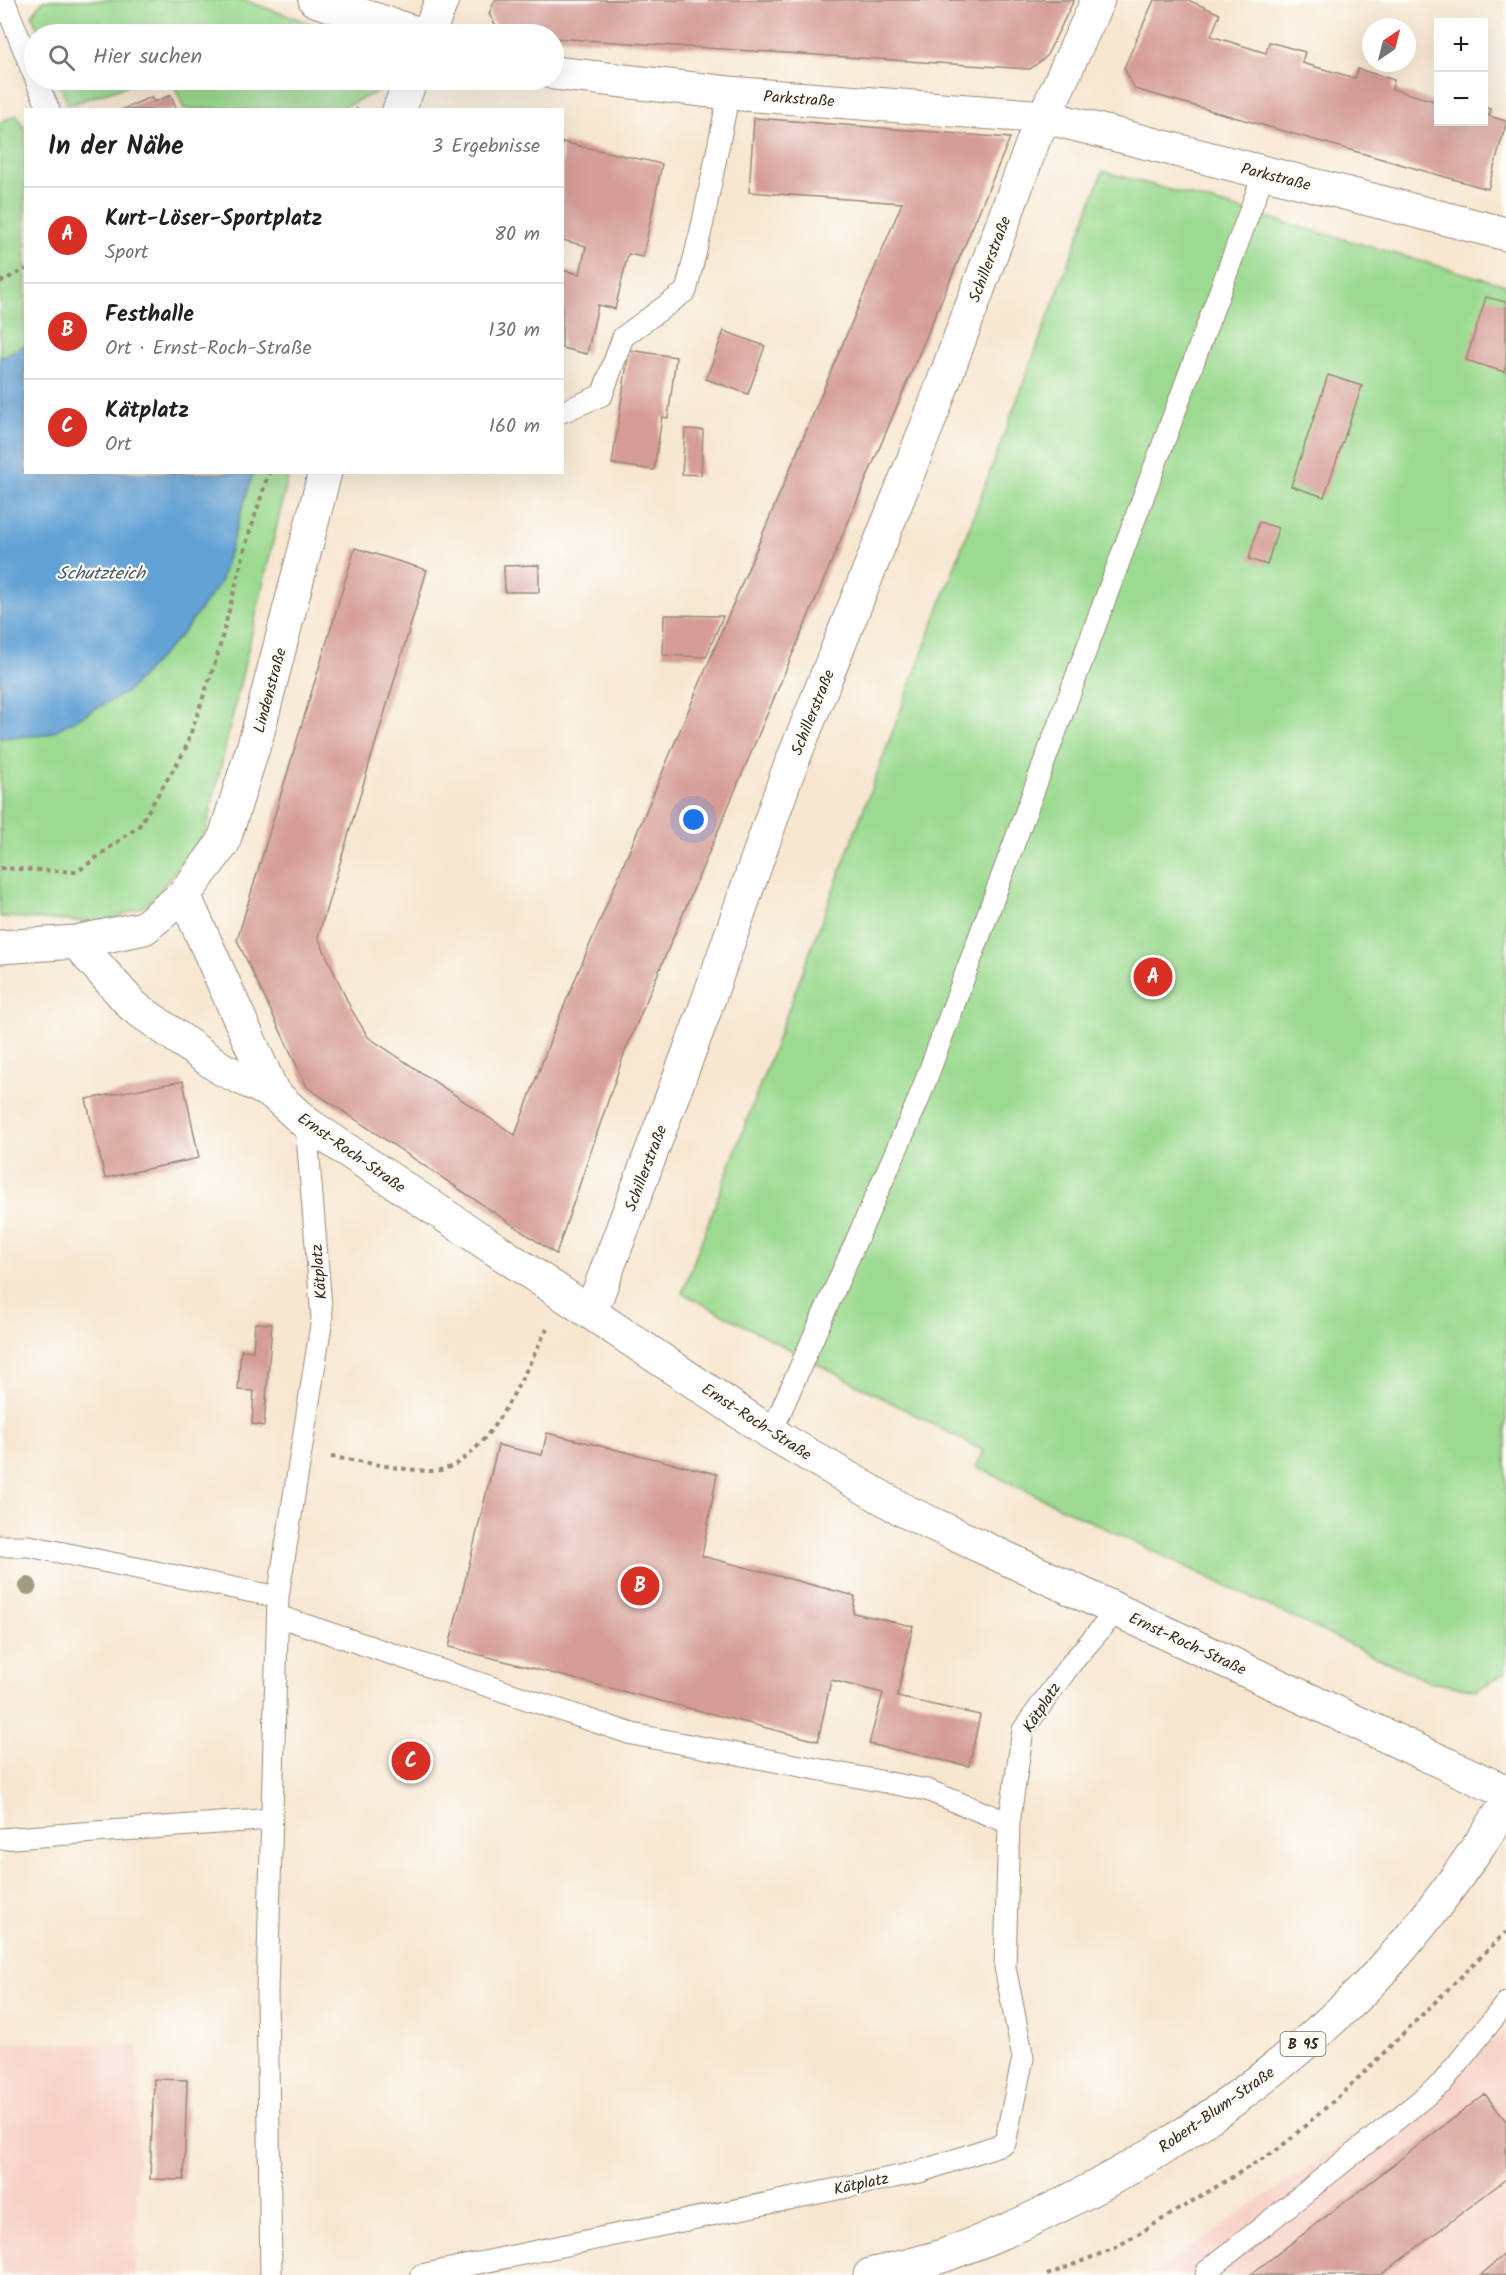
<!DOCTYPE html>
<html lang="de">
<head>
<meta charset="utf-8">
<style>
	body { margin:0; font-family:Kalam,sans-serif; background:#f2f2f2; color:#202124 }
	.controls { position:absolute; right:18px; top:18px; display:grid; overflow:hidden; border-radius:0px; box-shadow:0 6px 24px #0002 }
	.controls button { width:54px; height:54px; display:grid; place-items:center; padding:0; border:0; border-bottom:2px solid #e0e0e0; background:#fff; color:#202124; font:30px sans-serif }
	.compass { position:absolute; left:1362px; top:18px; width:54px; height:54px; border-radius:50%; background:#fff; box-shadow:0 6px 24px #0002; rotate:35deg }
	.you { position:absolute; left:694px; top:820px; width:21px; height:21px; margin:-15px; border:4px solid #fff; border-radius:50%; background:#1a73e8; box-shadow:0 0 0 9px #1a73e833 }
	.badge { display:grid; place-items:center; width:39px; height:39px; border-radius:50%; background:#d93025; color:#fff; font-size:20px; font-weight:700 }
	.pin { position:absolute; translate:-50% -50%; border:3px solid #fff; box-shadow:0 2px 6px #0006 }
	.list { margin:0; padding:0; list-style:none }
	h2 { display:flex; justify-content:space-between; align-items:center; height:78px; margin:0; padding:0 24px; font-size:26px }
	h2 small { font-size:20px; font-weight:400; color:#757577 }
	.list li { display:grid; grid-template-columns:39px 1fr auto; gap:18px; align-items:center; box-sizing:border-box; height:96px; padding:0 24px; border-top:2px solid #e0e0e0 }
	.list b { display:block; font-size:22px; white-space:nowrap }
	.list p { margin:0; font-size:20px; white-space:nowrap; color:#757577 }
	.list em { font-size:20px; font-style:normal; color:#757577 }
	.icon { flex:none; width:33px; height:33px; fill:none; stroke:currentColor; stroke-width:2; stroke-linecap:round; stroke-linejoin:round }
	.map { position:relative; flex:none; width:1506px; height:2275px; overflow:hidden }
	.search { position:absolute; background:#fff; box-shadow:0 6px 24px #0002; left:24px; top:24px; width:540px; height:66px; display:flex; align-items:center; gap:15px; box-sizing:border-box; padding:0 21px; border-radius:33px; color:#757577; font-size:22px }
	.panel { position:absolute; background:#fff; box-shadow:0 6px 24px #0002; left:24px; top:108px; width:540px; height:366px; border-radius:0px }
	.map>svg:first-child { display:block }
</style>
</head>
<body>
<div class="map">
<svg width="1506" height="2275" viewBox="0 0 1506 2275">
	<rect width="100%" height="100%" fill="#fdfcf7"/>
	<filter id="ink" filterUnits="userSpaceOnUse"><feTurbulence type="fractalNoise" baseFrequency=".0167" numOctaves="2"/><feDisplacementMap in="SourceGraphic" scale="12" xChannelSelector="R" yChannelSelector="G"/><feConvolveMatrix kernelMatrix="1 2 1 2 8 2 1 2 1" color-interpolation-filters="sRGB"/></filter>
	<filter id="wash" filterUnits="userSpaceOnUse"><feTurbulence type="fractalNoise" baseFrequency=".008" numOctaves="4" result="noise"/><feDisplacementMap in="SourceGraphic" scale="24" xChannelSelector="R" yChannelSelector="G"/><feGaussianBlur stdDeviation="1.35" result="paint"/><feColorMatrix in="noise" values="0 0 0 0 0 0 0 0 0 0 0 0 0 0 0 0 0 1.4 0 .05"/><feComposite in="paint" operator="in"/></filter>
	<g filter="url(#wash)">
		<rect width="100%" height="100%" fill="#f7e7d1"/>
		<!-- built -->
		<path fill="#f7d1c7" d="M1506,2032V2275H1151Z
			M0,2042L139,2046L136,2275H0Z"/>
		<!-- green -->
		<path fill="#9bda90" stroke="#6b8257" stroke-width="1.5" d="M43,0H244L341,34H40L32,15Z
			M57,80H143L69,105Z
			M172,80H389L384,89L338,109H184Z
			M17,115L25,130L26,472L289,473L206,830L186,859L147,905L104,923L0,917V122Z
			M1103,171L1506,285V1672L1477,1690L1429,1682L976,1467L984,1451L682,1293Z"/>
		<!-- water -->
		<path fill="#63a2d5" stroke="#4f667a" stroke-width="1.5" d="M25,345L26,472L253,473L220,583L182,634L127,692L47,735L0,738V358Z"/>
		<g id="blocks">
			<!-- building -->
			<path fill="#d69d97" d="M495,0H1074L1046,57L1030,69L554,38V34H501L489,14Z
				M1154,0H1188L1220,14L1211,36L1266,53L1269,42L1305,52L1302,63L1355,78L1358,69L1394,80L1392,89L1438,102V122H1484V107L1491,109L1489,116L1506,121V124L1488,189L1135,89L1124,68Z
				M171,95L177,110H121L151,97L154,102Z
				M754,118L1010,138L624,1054L556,1254L307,1087L237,940L355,548L427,570L318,937L351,1009L368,1037L515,1135L556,1025L902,203L749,192Z
				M562,142L662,164L643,257L628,254L615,309L598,305L587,354L562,348V270L580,274L586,246L562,240Z
				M1486,297L1506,302V364L1504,372L1466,360Z
				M724,331L765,346L748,394L706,379Z
				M629,350L676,357L668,418L662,417L654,470L612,464Z
				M1328,375L1362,386L1324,497L1291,486Z
				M685,429L703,430L701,475L682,474Z
				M1259,522L1278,528L1267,565L1249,559Z
				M539,565V592H505L504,566Z
				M664,615L723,616L706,657L663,655Z
				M183,1081L199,1158L105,1178L86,1099Z
				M255,1323L272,1324L264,1426L252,1424L254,1391L238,1390L241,1350L253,1351Z
				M547,1433L717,1474L702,1556L855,1596L853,1613L913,1626L897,1697L980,1715L969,1766L869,1744L883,1693L831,1680L818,1741L449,1647L498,1445L542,1455Z
				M154,2079L187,2080L184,2180L150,2179Z
				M1485,2094L1506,2121V2179L1381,2275H1250Z
				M1506,2253V2275H1481Z"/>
		</g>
	</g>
	<g filter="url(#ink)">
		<use href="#blocks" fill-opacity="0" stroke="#998878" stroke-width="1.5"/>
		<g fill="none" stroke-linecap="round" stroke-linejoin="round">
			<defs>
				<path id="service" d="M4,0L34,75
					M36,80L49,110
					M562,412L602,395L623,337L686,291L703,222L729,93
					M771,1433L918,1101L1264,173
					M0,1546H29L278,1597
					M278,1616L632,1734L927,1790L1009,1823
					M0,1839L272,1819
					M271,2275L267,1992L278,1597L322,1319L306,1123
					M421,2275L919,2172L1005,2143L1023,2058L1005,1967L1009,1823L1023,1730L1070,1665L1117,1610
					M1206,2275L1207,2271L1442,2083L1506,2003"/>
				<path id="minor" d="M315,0L419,34
					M428,34L442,0
					M554,73L729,93L1046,117L1506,234
					M399,110L411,80
					M184,895L273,1093
					M76,942L133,1006L222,1069L273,1093L306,1123L771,1433L905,1511L1506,1792
					M0,947L76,942L144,928L184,895L223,843L257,735L325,472
					M591,1312L703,1015L786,777L929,421L1034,139L1098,0"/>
				<path id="primary" d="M870,2275C896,2268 923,2263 948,2254C1102,2197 1249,2103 1365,1988C1419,1933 1464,1869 1506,1805"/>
			</defs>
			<!-- service casing -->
			<use href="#service" stroke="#998878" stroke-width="23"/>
			<!-- minor casing -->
			<use href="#minor" stroke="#998878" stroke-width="35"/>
			<!-- primary casing -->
			<use href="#primary" stroke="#998878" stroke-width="35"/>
			<!-- path -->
			<path stroke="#998878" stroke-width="4" stroke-dasharray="4.5 4.5" stroke-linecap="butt" d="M357,110L358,109
				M0,282L26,269
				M0,868L77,872L139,826L185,750L217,657L247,541L269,472
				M331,1457C363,1461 398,1470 431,1471C485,1471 525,1370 547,1329
				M1047,2275L1115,2248L1277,2150L1344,2092L1506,1932"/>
			<!-- service -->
			<use href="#service" stroke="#fff" stroke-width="21"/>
			<!-- minor -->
			<use href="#minor" stroke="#fff" stroke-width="33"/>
			<!-- primary -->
			<use href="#primary" stroke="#fff" stroke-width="33"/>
		</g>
		<!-- trees -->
		<circle fill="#a09c81" cx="28" cy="1586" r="9"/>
	</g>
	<g text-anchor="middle" stroke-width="4.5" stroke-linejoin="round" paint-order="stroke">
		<!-- shield labels -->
		<rect fill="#fdfcf7" stroke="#75695f" stroke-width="1.5" x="1280.5" y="2032" width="45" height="24" rx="4.5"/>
		<g font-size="15" font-weight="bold" fill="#3b2a1e">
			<text x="1303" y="2049">B 95</text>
		</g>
		<!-- street labels -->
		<g font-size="16" fill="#3b2a1e" stroke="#fdfcf7">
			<text transform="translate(799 98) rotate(4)" y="6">Parkstraße</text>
			<text transform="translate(1276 176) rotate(14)" y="6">Parkstraße</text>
			<text transform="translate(989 259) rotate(-69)" y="6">Schillerstraße</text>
			<text transform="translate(269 690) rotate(-75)" y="6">Lindenstraße</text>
			<text transform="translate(812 712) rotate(-68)" y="6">Schillerstraße</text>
			<text transform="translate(352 1152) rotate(35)" y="6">Ernst-Roch-Straße</text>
			<text transform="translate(645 1168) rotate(-69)" y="6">Schillerstraße</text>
			<text transform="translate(318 1272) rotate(-95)" y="6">Kätplatz</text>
			<text transform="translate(757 1421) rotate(33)" y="6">Ernst-Roch-Straße</text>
			<text transform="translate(1188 1643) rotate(25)" y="6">Ernst-Roch-Straße</text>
			<text transform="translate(1041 1707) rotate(-57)" y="6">Kätplatz</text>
			<text transform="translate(1216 2109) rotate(-35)" y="6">Robert-Blum-Straße</text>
			<text transform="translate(861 2183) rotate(-12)" y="6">Kätplatz</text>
		</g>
		<!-- water labels -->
		<g font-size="18" font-style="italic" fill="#4b5a67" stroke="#fdfcf7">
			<text x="101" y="579">Schutzteich</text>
		</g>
	</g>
</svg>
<div class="controls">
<button>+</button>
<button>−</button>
</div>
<svg class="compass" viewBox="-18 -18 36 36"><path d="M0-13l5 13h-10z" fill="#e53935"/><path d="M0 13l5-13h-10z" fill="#757577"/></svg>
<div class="you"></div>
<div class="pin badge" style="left:1153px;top:977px">A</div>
<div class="pin badge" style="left:640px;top:1586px">B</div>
<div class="pin badge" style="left:411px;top:1761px">C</div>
<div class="search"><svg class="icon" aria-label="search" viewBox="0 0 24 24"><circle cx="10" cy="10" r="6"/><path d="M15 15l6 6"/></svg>Hier suchen</div>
<section class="panel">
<h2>In der Nähe<small>3 Ergebnisse</small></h2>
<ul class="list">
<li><span class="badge">A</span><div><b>Kurt-Löser-Sportplatz</b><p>Sport</p></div><em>80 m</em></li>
<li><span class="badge">B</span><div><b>Festhalle</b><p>Ort · Ernst-Roch-Straße</p></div><em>130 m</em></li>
<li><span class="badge">C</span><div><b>Kätplatz</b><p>Ort</p></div><em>160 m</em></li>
</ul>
</section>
</div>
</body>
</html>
